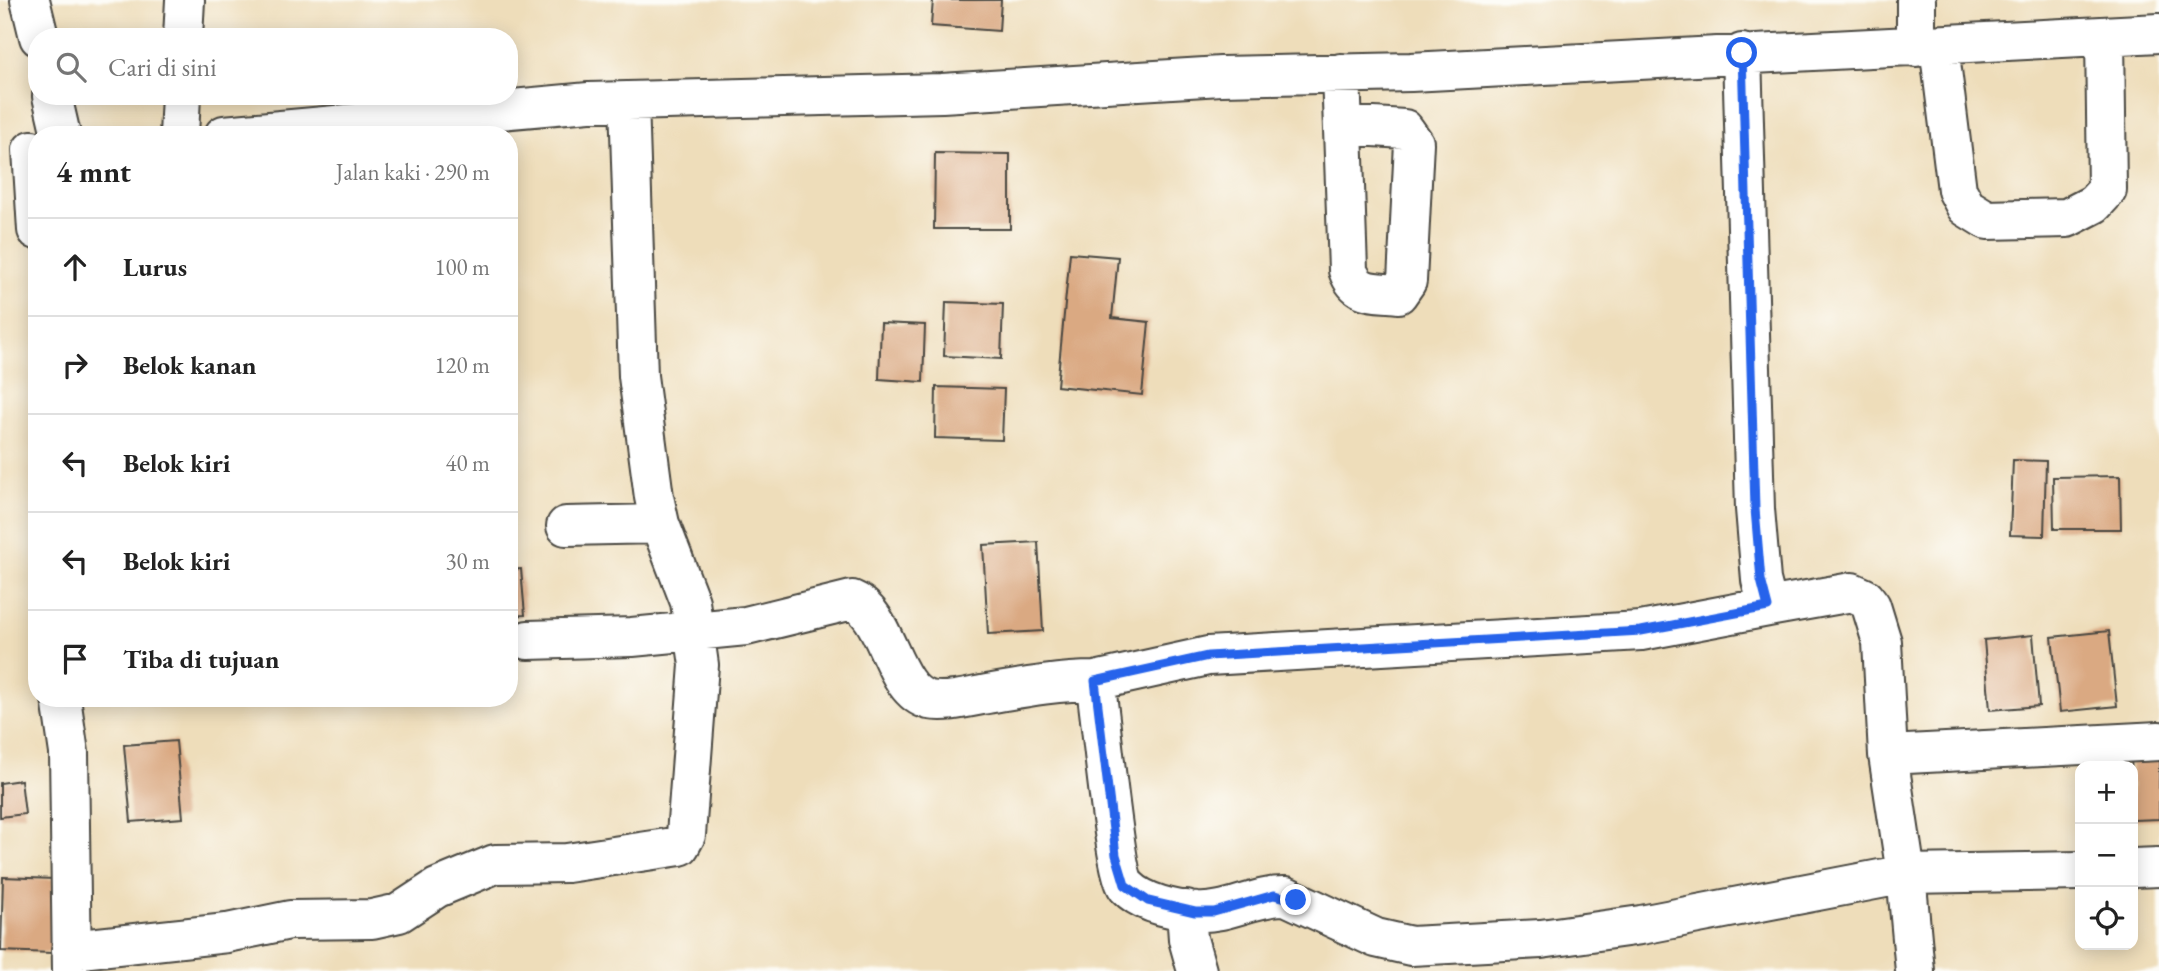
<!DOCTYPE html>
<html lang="id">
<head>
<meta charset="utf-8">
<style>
	body { margin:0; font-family:"EB Garamond",serif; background:#f2f2f2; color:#222 }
	.controls { position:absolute; right:21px; bottom:21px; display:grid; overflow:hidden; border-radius:14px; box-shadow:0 4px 18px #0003 }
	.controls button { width:63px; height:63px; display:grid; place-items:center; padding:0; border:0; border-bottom:2px solid #e0e0e0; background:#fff; color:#222; font:35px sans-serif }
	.stop { position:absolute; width:21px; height:21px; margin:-16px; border:5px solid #2563eb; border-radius:50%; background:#fff }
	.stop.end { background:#2563eb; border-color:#fff; box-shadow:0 2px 7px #0008 }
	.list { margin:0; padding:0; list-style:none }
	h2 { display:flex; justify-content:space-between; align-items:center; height:91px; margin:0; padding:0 28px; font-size:30px }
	h2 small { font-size:23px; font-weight:400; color:#767676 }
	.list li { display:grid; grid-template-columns:46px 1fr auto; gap:21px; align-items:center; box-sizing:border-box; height:98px; padding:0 28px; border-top:2px solid #e0e0e0 }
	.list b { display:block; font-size:26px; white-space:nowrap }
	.list em { font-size:23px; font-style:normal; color:#767676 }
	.icon { flex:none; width:38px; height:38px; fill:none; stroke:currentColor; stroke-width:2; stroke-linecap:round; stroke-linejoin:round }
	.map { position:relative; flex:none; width:2159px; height:971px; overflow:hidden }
	.search { position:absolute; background:#fff; box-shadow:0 4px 18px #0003; left:28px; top:28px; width:490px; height:77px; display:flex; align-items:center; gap:18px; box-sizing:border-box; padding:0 24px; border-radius:28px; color:#767676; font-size:26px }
	.panel { position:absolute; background:#fff; box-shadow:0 4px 18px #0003; left:28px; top:126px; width:490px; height:581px; border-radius:28px }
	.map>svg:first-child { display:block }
</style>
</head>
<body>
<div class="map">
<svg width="2159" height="971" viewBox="0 0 2159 971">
	<rect width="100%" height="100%" fill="#fdfcf7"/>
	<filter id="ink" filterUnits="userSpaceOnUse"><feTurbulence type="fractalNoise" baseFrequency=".0143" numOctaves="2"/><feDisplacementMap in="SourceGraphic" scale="14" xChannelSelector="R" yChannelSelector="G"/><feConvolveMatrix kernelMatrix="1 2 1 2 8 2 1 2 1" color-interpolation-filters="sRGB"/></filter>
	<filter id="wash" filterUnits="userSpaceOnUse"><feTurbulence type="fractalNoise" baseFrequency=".00686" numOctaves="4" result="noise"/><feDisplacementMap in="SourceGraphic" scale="28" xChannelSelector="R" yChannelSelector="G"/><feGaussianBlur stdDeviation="1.57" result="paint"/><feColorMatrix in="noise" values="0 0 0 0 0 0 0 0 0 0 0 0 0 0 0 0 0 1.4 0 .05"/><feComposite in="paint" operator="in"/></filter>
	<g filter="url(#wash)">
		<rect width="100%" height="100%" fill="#eeddba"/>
		<g id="blocks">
			<!-- building -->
			<path fill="#daa982" d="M933,0H1001L999,31L931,26Z
				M935,153L1010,154V229H934Z
				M1070,253L1118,257L1112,318L1149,322L1142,395L1057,386Z
				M946,302L1003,304L1001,359L944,356Z
				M881,323L925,325L923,382L879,379Z
				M936,387L1004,389L1002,440L935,438Z
				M2013,460L2046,461L2044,536L2010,535Z
				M2120,476L2121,529H2054L2053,477Z
				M1038,542L1043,631L988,634L983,545Z
				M521,569L525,615L509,616V570Z
				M2109,631L2117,706L2060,712L2052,637Z
				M2033,635L2039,706L1990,710L1984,640Z
				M176,741L183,818L131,822L124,745Z
				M2159,751V819L2133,820L2131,752Z
				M21,780L25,814L0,817V783Z
				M3,877L54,879L52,953L1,951Z"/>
		</g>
	</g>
	<g filter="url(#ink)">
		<use href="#blocks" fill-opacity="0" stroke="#484640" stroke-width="2"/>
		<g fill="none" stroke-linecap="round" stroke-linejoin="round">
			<defs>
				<path id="minor" d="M30,0L39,37
					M1916,0V47
					M183,37L185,0
					M1939,46L1957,190L1966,207L1987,220L2067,218L2094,204L2107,190L2105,36
					M1742,53L1755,509L1761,580L1768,607L1852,592L1865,598L1871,606L1882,642L1888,755L1906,874L1915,971
					M1341,73L1348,270C1357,296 1374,291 1398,294L1407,281L1414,143L1404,129L1343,125
					M52,96L61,135
					M179,135L181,96
					M224,135L589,102L942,93L1221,76L1411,72L2159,33
					M32,150L37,230
					M566,526L660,524
					M528,640L632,637L746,626L852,600C888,614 891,691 929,700C949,704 973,696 993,693C1027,687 1061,681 1095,681C1101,714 1114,872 1127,887C1143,904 1175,910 1197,912C1228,914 1255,895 1286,896L1376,938L1411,946L1541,939L1641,925L1906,874L2080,871
					M1095,681L1208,656L1641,631L1768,607
					M61,698L69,753L72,971
					M1888,755L2159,741
					M2133,868L2159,867
					M1186,910L1188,939L1197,971
					M71,950L227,933L290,920L372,919L399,913L437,888L495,864L567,863L680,846L686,835L699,665L690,602L660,524L654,497L638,376L629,101"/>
			</defs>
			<!-- minor casing -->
			<use href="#minor" stroke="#484640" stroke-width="42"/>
			<!-- minor -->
			<use href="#minor" stroke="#fff" stroke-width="38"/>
		</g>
	</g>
	<g fill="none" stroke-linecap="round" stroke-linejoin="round" filter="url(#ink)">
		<!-- route -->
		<path stroke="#2563eb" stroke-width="9" d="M1296,900L1274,895L1214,912H1195L1148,901L1125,885L1116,855L1095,681L1208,656L1641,631L1768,607L1761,580L1755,509L1742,53"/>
	</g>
</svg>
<div class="controls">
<button>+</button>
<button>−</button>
<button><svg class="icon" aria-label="locate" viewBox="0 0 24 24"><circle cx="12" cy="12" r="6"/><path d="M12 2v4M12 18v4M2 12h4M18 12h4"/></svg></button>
</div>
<div class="stop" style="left:1742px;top:53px"></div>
<div class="stop end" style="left:1296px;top:900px"></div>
<div class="search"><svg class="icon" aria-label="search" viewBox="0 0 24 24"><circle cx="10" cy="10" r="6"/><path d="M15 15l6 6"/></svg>Cari di sini</div>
<section class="panel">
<h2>4 mnt<small>Jalan kaki · 290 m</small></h2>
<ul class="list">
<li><svg class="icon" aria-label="ahead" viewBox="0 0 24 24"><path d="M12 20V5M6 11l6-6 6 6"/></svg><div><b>Lurus</b></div><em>100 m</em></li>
<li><svg class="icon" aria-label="right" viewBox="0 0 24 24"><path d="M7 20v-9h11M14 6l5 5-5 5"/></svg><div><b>Belok kanan</b></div><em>120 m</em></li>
<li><svg class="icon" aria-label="left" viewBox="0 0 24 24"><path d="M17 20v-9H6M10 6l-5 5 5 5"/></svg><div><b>Belok kiri</b></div><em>40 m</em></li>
<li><svg class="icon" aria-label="left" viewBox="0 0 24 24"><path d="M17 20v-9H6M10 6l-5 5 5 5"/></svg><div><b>Belok kiri</b></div><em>30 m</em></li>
<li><svg class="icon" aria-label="arrive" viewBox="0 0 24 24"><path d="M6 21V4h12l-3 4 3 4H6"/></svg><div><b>Tiba di tujuan</b></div></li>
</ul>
</section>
</div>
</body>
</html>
